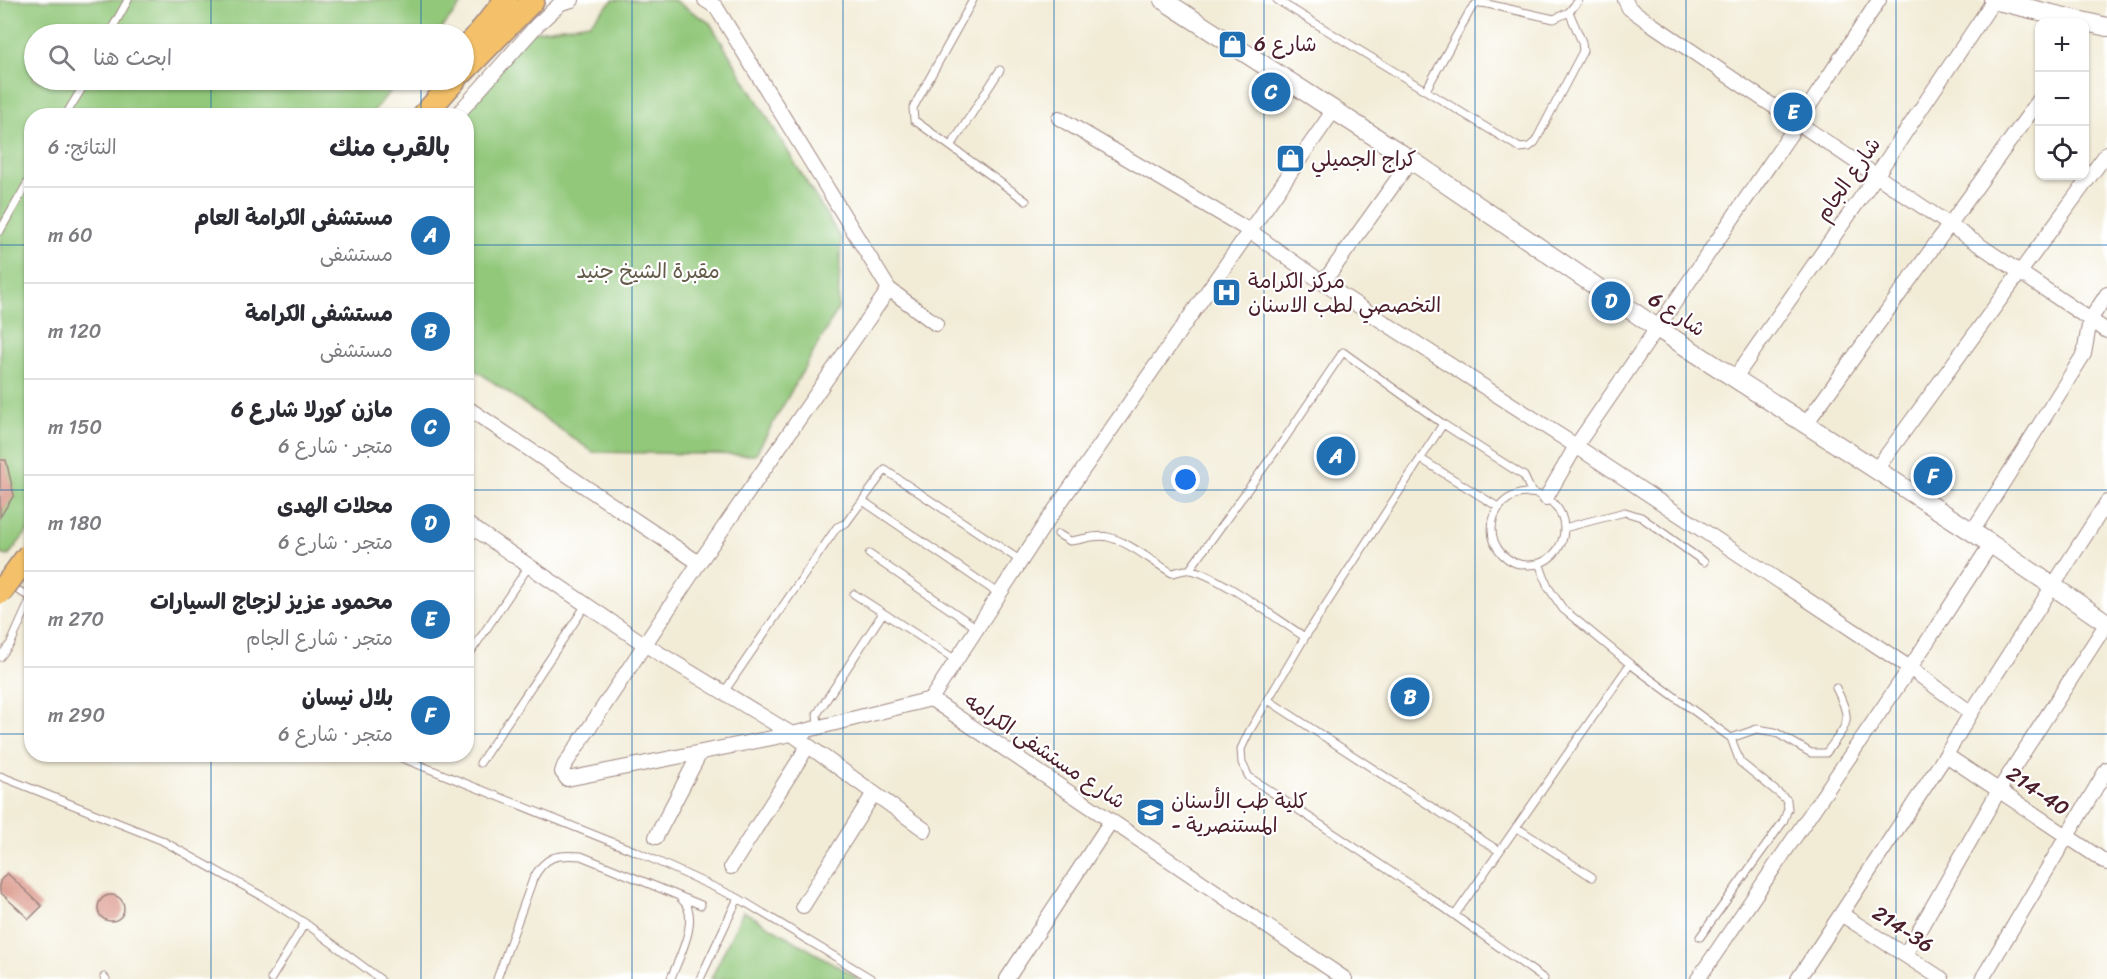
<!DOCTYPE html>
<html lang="ar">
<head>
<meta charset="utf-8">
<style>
	body { margin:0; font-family:Sriracha,"Playpen Sans Arabic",sans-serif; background:#f2f2f3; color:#2b2b33; direction:rtl }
	.controls { position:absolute; right:18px; top:18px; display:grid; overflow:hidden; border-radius:12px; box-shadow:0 2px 4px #0004 }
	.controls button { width:54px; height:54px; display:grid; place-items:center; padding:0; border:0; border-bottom:2px solid #e1e1e2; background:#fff; color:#2b2b33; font:30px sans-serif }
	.you { position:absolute; left:1186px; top:480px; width:21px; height:21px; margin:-15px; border:4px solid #fff; border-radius:50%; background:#1a73e8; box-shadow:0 0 0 9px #1a73e833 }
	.badge { display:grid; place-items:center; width:39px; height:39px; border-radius:50%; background:#1f6fb2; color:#fff; font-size:20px; font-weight:700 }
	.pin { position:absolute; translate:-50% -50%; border:3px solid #fff; box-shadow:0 2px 6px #0006 }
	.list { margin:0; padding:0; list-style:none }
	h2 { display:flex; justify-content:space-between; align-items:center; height:78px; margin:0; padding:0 24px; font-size:26px }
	h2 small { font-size:20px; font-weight:400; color:#7c7c81 }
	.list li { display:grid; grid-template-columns:39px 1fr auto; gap:18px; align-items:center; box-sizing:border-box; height:96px; padding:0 24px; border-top:2px solid #e1e1e2 }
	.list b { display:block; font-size:22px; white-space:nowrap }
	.list p { margin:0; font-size:20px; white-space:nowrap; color:#7c7c81 }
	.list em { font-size:20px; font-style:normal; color:#7c7c81 }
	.icon { flex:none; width:33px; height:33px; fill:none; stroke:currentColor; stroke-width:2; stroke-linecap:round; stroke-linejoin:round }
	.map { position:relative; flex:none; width:2107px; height:979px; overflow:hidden; direction:ltr }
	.search { position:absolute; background:#fff; box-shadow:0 2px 4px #0004; left:24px; top:24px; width:450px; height:66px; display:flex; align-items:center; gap:15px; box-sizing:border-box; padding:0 21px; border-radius:33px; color:#7c7c81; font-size:22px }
	.panel { position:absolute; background:#fff; box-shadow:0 2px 4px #0004; left:24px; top:108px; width:450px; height:654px; border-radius:24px; direction:rtl }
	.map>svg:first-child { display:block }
</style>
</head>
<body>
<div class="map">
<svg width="2107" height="979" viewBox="0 0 2107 979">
	<rect width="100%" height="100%" fill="#fff"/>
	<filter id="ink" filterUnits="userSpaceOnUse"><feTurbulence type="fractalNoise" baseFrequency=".0167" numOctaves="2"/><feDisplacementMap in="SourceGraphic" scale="12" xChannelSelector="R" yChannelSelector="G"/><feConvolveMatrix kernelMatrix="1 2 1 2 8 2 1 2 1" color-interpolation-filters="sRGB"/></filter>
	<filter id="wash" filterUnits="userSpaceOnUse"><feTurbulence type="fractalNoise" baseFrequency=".008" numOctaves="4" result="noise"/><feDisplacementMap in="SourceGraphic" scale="24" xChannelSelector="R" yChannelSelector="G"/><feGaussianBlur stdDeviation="1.35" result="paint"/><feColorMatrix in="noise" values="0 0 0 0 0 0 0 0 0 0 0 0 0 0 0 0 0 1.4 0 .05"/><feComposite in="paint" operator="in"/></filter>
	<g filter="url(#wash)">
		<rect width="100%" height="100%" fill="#f2ecd7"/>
		<!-- green -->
		<path fill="#92c87a" stroke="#6e7452" stroke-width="1.5" d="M0,0H465L437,34H34V80H400L370,115L32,116L31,527L8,556L0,554Z
			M613,0H674L710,23L841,239L838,309L755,455L593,452L467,364L466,116H454L525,33L590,23Z
			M743,911L860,979H711Z"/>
		<g id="blocks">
			<!-- building -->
			<path fill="#da9588" d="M0,460H6L14,495L0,517Z
				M7,873L42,906L29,919L0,892V881Z
				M98 908a13 13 0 1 1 26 0a13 13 0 1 1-26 0Z"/>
		</g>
	</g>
	<g filter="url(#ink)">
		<use href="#blocks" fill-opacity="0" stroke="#9e8681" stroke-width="1.5"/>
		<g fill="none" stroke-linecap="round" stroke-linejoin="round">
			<defs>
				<path id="service" d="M973,0L913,108L914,120L1026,201
					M1277,0L1520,148L1529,147L1535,142L1583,51L1582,42L1569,12L1579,0
					M109,34L128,0
					M1426,90L1471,9L1476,4L1483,3L1554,19L1569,12
					M65,116L87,80
					M951,146L1000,70
					M0,231L32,175
					M1421,459L1498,507
					M1492 529a36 36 0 1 1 72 0a36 36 0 1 1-72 0Z
					M863,501L999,594
					M1564,528L1625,512L1641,517L1704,562
					M1058,534L1070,541C1082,540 1096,534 1108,537C1129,542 1153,562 1172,573C1178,572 1185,569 1190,570C1215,573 1281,622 1305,637L1443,424
					M869,554L977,628
					M1539,563L1548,587L1563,609L1630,664L1731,738L1740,762L1787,800L1788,809L1783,822L1700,937
					M1190,569L1283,441L1343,352L1443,424L1524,476L1532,493
					M10,586L32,598
					M854,594L956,660
					M1305,637L1249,732L1241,749L1242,763L1249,777L1429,897L1544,979
					M0,657L11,643L31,598
					M466,659L529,566
					M724,692L837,527L846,523L885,470L1021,561
					M1268,700L1499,851
					M818,727L817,714L883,613
					M1731,738L1757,729L1775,732L1811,753H1826C1847,724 1854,723 1836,688
					M392,754L637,852L738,898L872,979
					M480,763L586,605
					M0,776L161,840L262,896L305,923L380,979
					M1516,827L1592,877
					M1455,915L1630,664
					M104,977L106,979
					M671,978C679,958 702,915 681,899
					M271,979L305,923
					M497,979L533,879C545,856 556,854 581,856L701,905
					M700,979L738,898"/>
				<path id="minor" d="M705,0L716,7L889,289L936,324
					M1625,0L1629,8L1650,23L2107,331
					M456,116L537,25L561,3L572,0
					M1059,118L1250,231L1323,283L1576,446L1910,668L1971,713
					M1323,283L1411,160
					M889,289L699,563L564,766L562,772L567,779L792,734L931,699L1043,527L1334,110
					M1734,379L1876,176L1994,0
					M466,407L699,563
					M1805,425L2040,99
					M1875,471L2107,153
					M1546,498L1576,446L1798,123L1879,0
					M466,523L644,644L792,734L925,830
					M1972,532L2084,354L2090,320L2107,294
					M931,699L1345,979
					M1946,755L2107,863
					M656,837L700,753
					M731,867L808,746
					M803,906L874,793
					M1841,914L1942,979
					M1905,955L1999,790L2107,623
					M1007,979L1111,821
					M1698,979L1910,668L1991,544
					M1798,979L1946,755L1971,713L2107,502
					M1982,979L2107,769"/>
				<path id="tertiary" d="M1163,0L1411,160L1657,328L1991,544L2107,623
					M1993,0L2107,27"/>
				<path id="primary" d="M467,48L506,0
					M464,71L533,0
					M423,116L455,80"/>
			</defs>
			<!-- service casing -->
			<use href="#service" stroke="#9e8681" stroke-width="9"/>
			<!-- minor casing -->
			<use href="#minor" stroke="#9e8681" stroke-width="16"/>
			<!-- tertiary casing -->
			<use href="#tertiary" stroke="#9e8681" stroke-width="20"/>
			<!-- primary casing -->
			<use href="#primary" stroke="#9e8681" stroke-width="25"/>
			<!-- service -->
			<use href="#service" stroke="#fff" stroke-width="7"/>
			<!-- minor -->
			<use href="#minor" stroke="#fff" stroke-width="14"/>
			<!-- tertiary -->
			<use href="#tertiary" stroke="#fff" stroke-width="18"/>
			<!-- primary -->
			<use href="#primary" stroke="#f4c16a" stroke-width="22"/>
			<defs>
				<path id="primary-bridge" d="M0,593L29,554"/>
			</defs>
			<!-- primary-bridge casing -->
			<use href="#primary-bridge" stroke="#9e8681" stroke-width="25" stroke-linecap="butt"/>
			<!-- primary-bridge -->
			<use href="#primary-bridge" stroke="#f4c16a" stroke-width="22"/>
		</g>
	</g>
	<!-- grid -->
	<path fill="none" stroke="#1f6fb2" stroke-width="1.5" stroke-opacity="0.55" d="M211,0V34M421,0V34M632,0V979M843,0V979M1054,0V979M1264,0V979M1475,0V979M1686,0V979M1896,0V979M211,80V116M421,80V116M0,245H32M466,245H2107M0,490H32M466,490H2107M0,734H32M466,734H2107M211,754V979M421,754V979"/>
	<!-- icons -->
	<defs>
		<symbol id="shop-square" viewBox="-11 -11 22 22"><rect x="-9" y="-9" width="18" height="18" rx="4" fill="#1f6fb2" stroke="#fff"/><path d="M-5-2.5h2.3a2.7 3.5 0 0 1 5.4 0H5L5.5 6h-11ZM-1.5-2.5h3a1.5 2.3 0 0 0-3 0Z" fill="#fff"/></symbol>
		<symbol id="hospital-square" viewBox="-11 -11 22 22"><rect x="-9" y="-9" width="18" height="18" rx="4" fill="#1f6fb2" stroke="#fff"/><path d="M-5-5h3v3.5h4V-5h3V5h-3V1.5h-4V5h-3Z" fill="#fff"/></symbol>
		<symbol id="university-square" viewBox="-11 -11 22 22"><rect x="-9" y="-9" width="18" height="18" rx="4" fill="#1f6fb2" stroke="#fff"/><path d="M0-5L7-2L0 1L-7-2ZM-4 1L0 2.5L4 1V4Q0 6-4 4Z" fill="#fff"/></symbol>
	</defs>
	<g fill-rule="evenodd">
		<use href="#shop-square" x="1216" y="28" width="33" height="33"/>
		<use href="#shop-square" x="1274" y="142" width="33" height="33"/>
		<use href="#hospital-square" x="1210" y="276" width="33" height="33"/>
		<use href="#university-square" x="1134" y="796" width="33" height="33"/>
	</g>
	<g text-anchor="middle" stroke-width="4.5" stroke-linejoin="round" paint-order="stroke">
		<!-- poi labels -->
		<g font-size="21" fill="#4a1f2b" stroke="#fff" text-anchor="start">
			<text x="1254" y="51">شارع 6</text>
			<text x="1311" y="166">كراج الجميلي</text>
			<text x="1248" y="288">مركز الكرامة<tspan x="1248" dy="24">التخصصي لطب الاسنان</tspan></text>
			<text x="1171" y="808">كلية طب الأسنان<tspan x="1171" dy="24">- المستنصرية</tspan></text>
		</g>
		<!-- street labels -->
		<g font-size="21" fill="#4a1f2b" stroke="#fff">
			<text transform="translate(1848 179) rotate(-55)" y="7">شارع الجام</text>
			<text transform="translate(1677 314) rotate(34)" y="7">شارع 6</text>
			<text transform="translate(1045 751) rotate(34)" y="7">شارع مستشفى الكرامه</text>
			<text transform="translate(2038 791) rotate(34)" y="7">214-40</text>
			<text transform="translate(1903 929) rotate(33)" y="7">214-36</text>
		</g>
		<!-- park labels -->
		<g font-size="21" fill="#635a47" stroke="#fff">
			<text x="648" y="278">مقبرة الشيخ جنيد</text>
		</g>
	</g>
</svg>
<div class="controls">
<button>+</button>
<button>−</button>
<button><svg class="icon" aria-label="locate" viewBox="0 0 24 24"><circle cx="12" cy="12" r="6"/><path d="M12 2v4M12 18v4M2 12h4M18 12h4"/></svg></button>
</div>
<div class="you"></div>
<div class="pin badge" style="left:1336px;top:456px">A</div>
<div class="pin badge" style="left:1410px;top:697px">B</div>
<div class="pin badge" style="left:1271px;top:92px">C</div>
<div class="pin badge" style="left:1611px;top:301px">D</div>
<div class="pin badge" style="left:1793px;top:112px">E</div>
<div class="pin badge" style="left:1933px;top:476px">F</div>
<div class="search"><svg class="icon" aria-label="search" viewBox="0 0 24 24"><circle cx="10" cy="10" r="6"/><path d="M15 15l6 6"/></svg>ابحث هنا</div>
<section class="panel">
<h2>بالقرب منك<small>النتائج: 6</small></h2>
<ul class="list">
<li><span class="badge">A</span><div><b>مستشفى الكرامة العام</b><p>مستشفى</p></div><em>60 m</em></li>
<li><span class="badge">B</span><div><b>مستشفى الكرامة</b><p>مستشفى</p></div><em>120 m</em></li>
<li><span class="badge">C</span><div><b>مازن كورلا شارع 6</b><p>متجر · شارع 6</p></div><em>150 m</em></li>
<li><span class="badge">D</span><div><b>محلات الهدى</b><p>متجر · شارع 6</p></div><em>180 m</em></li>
<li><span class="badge">E</span><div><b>محمود عزيز لزجاج السيارات</b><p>متجر · شارع الجام</p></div><em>270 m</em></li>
<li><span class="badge">F</span><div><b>بلال نيسان</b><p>متجر · شارع 6</p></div><em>290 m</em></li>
</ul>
</section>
</div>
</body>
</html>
